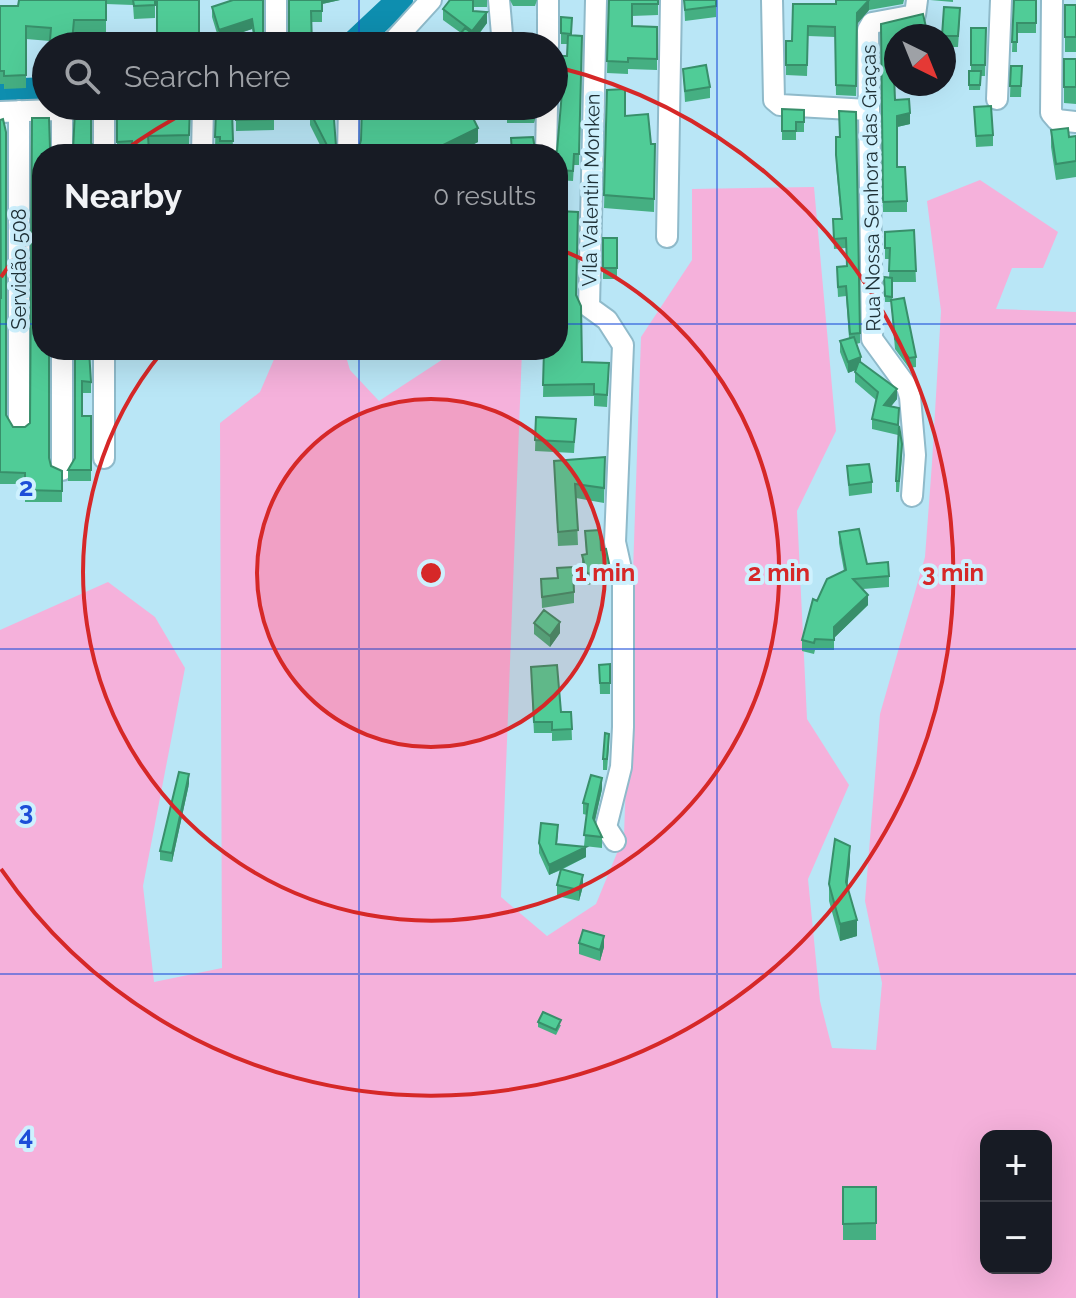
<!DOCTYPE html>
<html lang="en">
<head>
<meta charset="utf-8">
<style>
	body { margin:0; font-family:Raleway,sans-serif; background:#20242c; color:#f1f3f6 }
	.controls { position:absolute; right:24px; bottom:24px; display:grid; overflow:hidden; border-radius:16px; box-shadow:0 8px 32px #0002 }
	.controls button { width:72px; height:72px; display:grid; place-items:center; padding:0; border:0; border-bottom:2px solid #363941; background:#171b24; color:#f1f3f6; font:40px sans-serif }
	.compass { position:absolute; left:884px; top:24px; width:72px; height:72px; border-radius:50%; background:#171b24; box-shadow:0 8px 32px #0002; rotate:137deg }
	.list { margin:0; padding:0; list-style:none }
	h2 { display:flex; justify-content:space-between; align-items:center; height:104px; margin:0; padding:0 32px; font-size:34px }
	h2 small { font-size:26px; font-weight:400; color:#9ea1a6 }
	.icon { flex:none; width:44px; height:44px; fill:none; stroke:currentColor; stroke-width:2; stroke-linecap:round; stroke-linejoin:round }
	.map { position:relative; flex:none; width:1076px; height:1298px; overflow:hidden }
	.search { position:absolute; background:#171b24; box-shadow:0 8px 32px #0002; left:32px; top:32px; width:536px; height:88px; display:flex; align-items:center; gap:20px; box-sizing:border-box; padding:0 28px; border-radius:44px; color:#9ea1a6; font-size:30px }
	.panel { position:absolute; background:#171b24; box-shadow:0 8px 32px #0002; left:32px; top:144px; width:536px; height:216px; border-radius:32px }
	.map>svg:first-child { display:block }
</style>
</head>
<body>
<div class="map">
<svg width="1076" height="1298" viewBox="0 0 1076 1298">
	<rect width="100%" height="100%" fill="#b9e6f6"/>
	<!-- green -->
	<path fill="#f5b1db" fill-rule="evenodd" d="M980,180L1058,232L1043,268H1012L996,309L1076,312V1298H0V630L108,582L155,617L185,668L143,886L154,982L222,968L220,423L260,392L278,350H344L350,370L379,401L457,350H522L501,897L547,936L596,904L624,836L641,337L692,260V189L814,187L836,431L797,511L807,719L849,785L808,879L820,1001L832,1048L876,1050L882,983L865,901L880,714L925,557L932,463L941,311L927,201ZM986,1136H1046V1268H986Z"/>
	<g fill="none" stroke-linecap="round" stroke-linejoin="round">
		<!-- river -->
		<path stroke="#0e8eaf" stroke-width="26" d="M351,46L400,0
			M0,92L46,90"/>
		<defs>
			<path id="minor" d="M499,0L503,46
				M596,0L589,307L607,320L623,345L615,542L623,578V727L621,767L606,827L615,841
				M772,0L774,100L780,105L868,110
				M1052,0L1051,113L1057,120L1076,122
				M276,46V0
				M389,46L431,0
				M548,46V0
				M997,99L1001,0
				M0,112L164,106
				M62,154V109
				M104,154V108
				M202,154L203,106
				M348,154L349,106
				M546,154L547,106
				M667,237L671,0
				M19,427V111
				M104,458V350
				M62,470V350
				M912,496L915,455L910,397L907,387L872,339L868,30L872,23L915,15L917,0"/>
		</defs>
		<!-- minor casing -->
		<use href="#minor" stroke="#8fbaca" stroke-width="24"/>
		<!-- minor -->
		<use href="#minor" stroke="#fff" stroke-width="20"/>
	</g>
	<!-- wall -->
	<path fill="#45af82" d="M19,0H155V18L134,19L133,5L106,4V33H74L73,46H50V41L26,39V88L4,89V84H0V6H18Z
		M233,0L263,36L268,46H255L252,29L219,40L212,17V7Z
		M289,0H340L322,4V22H311L312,46H284L289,36Z
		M450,0H487V7H473V11L487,23L477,37L481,46H456V39L461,33L443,20V9Z
		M510,0H537L535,6H513Z
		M609,0H658V15L632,16V26L657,27V70L628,69V74L607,73Z
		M684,0L716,6V17L685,21Z
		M836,0H904L903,4L869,10L857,24L856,96L836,95L835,37L808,36L807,76L786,75V41H792L793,4H836Z
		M930,0H953V2Z
		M1014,0H1036V33H1017V52H1012Z
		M1065,5H1076V52H1065Z
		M561,17L572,18V35L582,36L579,165H574L573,181L558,180V154L557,151L563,78H554V56H567V44H561Z
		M960,18L958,47H944V36Z
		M881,24L896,36V84H915L895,85V100L910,124L897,127V167L907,201V212H883Z
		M971,28H986L985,76H981L980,90H969V71H971Z
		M1076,59V104L1064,103V87Z
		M1011,66H1022L1021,97H1010Z
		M683,69L710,87V98L685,102Z
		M607,90L625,116L651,144H655L654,212L604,208Z
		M190,106L189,148L149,149V154H117V109Z
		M236,106H274V130L236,131Z
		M507,106H537L534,123H507Z
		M974,107L993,135V146L976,147Z
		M782,109L804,110V132H796V140H782Z
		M232,111L233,152H220V148H215L216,112Z
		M310,112L336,146L348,153L431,112L478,142L454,154H313L323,151L310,125Z
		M1051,130L1069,137L1076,136V177L1056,180L1051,147Z
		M836,137L860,333V343L856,344L861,363L897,399L891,406L899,408L898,435L872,429V419L876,400L855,382V370L848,373L840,352V341L849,338L846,296L838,297L837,277V267L846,266V248L834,249L833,229V219H841L836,165Z
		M42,154L49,458L51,466L62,471V502H25V484H0V298L6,415L13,427H25L30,423Z
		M558,204L576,295L582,362L609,363L607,407L594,406V396L543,397L544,350L564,315L562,294L558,295Z
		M914,230L916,282H892V300L916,357V367L909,368L895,349L891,302H885L884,277L889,278L890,259H885V232Z
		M603,238H617V279H603Z
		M75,350L91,382V393H82V416H91V481H68V470L75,458Z
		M536,417L576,419L574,453L535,451Z
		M902,455L899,492H896V481Z
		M605,457L604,503L576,498L578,545L558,546L554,461Z
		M847,466L872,482V493L849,496Z
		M585,531L610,579L587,585L582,566V555L586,554Z
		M839,532L867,564L889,576V587L863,589L868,605L834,638V650H815L814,654L802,651V640L817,601L844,571L839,543Z
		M557,568L574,592V603L542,608L541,579L557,578Z
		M534,623L560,633L550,647L534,634Z
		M610,664V694H600L599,665Z
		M531,678L561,712H571L572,740L552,741V733H534Z
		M609,745L607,770H603V759Z
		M189,784L172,862L160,860V851Z
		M602,789L595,821L602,837V848L584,846L587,815L583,814V803Z
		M558,835L557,844L586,857L561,870L583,886L579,901L557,896V885L561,870L549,875L539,853V843Z
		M850,863L847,886L857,936L840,941L829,901V884Z
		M579,943L604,947L600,961L579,954Z
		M538,1022L561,1025L556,1035L538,1027Z
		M843,1187H876V1240H843Z"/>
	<!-- shaded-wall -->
	<path fill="#388f6a" d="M322,0H340L322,4Z
		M869,0V10L857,24L856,96L857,13Z
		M487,12V23L472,42V31Z
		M252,19V29L219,40V30Z
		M534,106H537L534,123Z
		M910,113V124L897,127V116Z
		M478,128V142L454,154H429V152Z
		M861,357V368L848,373V362Z
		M897,389V399L884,415V405Z
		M610,568V579L587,585V574Z
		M868,595V605L834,638V627Z
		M560,622V633L550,647V636Z
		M189,774V784L172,862V853Z
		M602,778V789L593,828V818Z
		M850,846V863L846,898V882Z
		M586,847V857L549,875V865Z
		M583,875V886L579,901V890Z
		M857,920V936L840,941V924Z
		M604,936V947L600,961V950Z"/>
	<!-- building -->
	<path fill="#50cc97" stroke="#388f6a" stroke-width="2" d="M19,0H106V20H74L72,42L50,40L51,28L26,26V75L4,76V71H0V6H18Z
		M133,0H155V5L134,6Z
		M157,0H199V46H157Z
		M233,0H263V36L268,45H256L252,19L219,30L212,7Z
		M289,0H322V11H311L312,45H284L289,36Z
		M450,0H473V11L487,12L472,31L443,9Z
		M609,0H658V4H632V26L657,27V59L628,58V62L607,61Z
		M684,0H716V6L685,10Z
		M836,0H869L857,13L856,86L836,85L835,27L808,26L807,65H786V41H792L793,4H836Z
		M1014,0H1036V23H1017V42H1012Z
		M1065,5H1076V37H1065Z
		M944,7L960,8L958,36H942Z
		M923,14L928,36H896V75H894L895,100L909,99L910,113L897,116V167H905L907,201L883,202L881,24Z
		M561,17L572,18L571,34L561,33Z
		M465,28L481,40L477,46H464L456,39Z
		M971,28H986L985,65H971Z
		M568,35L582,36L579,154H574L573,171L558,170V154H549L557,151L564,68L554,67V56H567Z
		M1064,59H1076V87H1064Z
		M706,65L710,87L685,91L683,69Z
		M1011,66H1022L1021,86H1010Z
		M969,71H981L980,85H969Z
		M625,89V116L648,114L651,144H655L654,199L604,195L607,90Z
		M162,106H190L189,135L148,136L149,152L141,154H132V141L117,142V109Z
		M236,106H274V119L236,120Z
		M321,106H333L336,146L348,153L359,147L361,140L362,106H431V112L443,106H467L478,128L429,152L426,146H390L391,154H313V152L330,151L310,112Z
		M507,106H534L507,107Z
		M991,106L993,135L976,136L974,107Z
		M782,109L804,110V122H796V131H782Z
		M75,111H91V143L98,154H74L73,150Z
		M232,111L233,141H220V137H215L216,112Z
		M839,111L856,112L860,333L850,334L846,286L838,287L837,267L847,266L846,238L834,239L833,219H842L836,155V137H840Z
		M32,118H49L50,148L58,154H42V350H49V458L51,466L62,471V491L25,490V473L0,472V298H1L0,120L3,119L6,132V415L13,427H25L30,423Z
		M1068,128L1069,137L1076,136V161L1056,164L1051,130Z
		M533,137L535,150L541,154H512L511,138Z
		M558,204H559V211L578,212L576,295L581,306L582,362L609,363L607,395L594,394V384L543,385L544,350H558V315H566L562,283H558Z
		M914,230L916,271H889L890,248H885V232Z
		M603,238H617V268H603Z
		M884,277L892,278V297L885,296Z
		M904,298L916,357L909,358L895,339L891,300Z
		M854,337L861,357L848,362L840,341Z
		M75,350H89L91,382L82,381V416H91V470H68L75,458Z
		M859,361L897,389L884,405L899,408L898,425L872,419L878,392L855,372Z
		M536,417L576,419L574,442L535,440Z
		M899,426L902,444L899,481H896Z
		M605,457L604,488L575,484L578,530L558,532L554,461Z
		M869,464L872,482L849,485L847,466Z
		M859,529L867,564L888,562L889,576L853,579L868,595L834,627V640L815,639L814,643L802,640L813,599L817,601L827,579L846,570L839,532Z
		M600,530L601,550L606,549L610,568L587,574L582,555L587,554L585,531Z
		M573,567L574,592L542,597L541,579L558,578L557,568Z
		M544,610L560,622L550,636L534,623Z
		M610,664V683H600L599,665Z
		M557,665L561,712H571L572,729L552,730V722H534L531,667Z
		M605,733L609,734L607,759H603Z
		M179,772L189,774L172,853L160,851Z
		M591,775L602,778L593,818L602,837L584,835L588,804L583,803Z
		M541,823L558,825L556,844L586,847L549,865L539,843Z
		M835,839L850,846L846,882L857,920L840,924L829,884Z
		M561,869L583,875L579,890L557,885Z
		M583,930L604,936L600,950L579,943Z
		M543,1012L561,1020L556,1030L538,1022Z
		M843,1187H876V1223L843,1224Z"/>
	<!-- grid -->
	<path fill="none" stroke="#1d4ed8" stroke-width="2" stroke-opacity="0.55" d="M359,0V46M717,0V1298M359,106V154M0,324H42M558,324H1076M359,350V1298M0,649H1076M0,974H1076"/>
	<!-- distance rings -->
	<circle cx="431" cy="573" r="174" fill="#d62828" fill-opacity=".12"/>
	<g fill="none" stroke="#d62828" stroke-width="4">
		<circle cx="431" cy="573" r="174"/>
		<path d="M559 249A348 348 0 1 1 162 352"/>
		<path d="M1 277A522 522 0 0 1 40 227M121 153A522 522 0 0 1 194 108M557 67A522 522 0 1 1 1 869"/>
	</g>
	<g text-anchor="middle" stroke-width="8" stroke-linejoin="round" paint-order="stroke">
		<!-- street labels -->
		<g font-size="20" fill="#1e3036" stroke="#cef1fe">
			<text transform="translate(871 188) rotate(-91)" y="7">Rua Nossa Senhora das Graças</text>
			<text transform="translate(591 190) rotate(-89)" y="7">Vila Valentin Monken</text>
			<text transform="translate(19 269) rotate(-90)" y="7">Servidão 508</text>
		</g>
	</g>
	<g font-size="26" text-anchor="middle" font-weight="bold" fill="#1d4ed8" stroke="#cef1fe" stroke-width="8" stroke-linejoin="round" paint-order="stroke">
		<text x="26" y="496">2</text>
		<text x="26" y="820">3</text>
		<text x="26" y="1145">4</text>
	</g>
	<circle cx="431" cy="573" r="12" fill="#d62828" stroke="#cef1fe" stroke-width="4"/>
	<g font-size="24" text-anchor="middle" font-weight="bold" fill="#d62828" stroke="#cef1fe" stroke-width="8" stroke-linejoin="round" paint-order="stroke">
		<text x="605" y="581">1 min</text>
		<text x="779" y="581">2 min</text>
		<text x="953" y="581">3 min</text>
	</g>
</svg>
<div class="controls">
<button>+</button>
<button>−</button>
</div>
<svg class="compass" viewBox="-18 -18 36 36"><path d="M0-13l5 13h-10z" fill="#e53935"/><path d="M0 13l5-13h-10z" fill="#9ea1a6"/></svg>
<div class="search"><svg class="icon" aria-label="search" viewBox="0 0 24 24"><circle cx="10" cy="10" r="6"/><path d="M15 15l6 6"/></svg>Search here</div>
<section class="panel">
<h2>Nearby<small>0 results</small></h2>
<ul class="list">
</ul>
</section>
</div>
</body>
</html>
